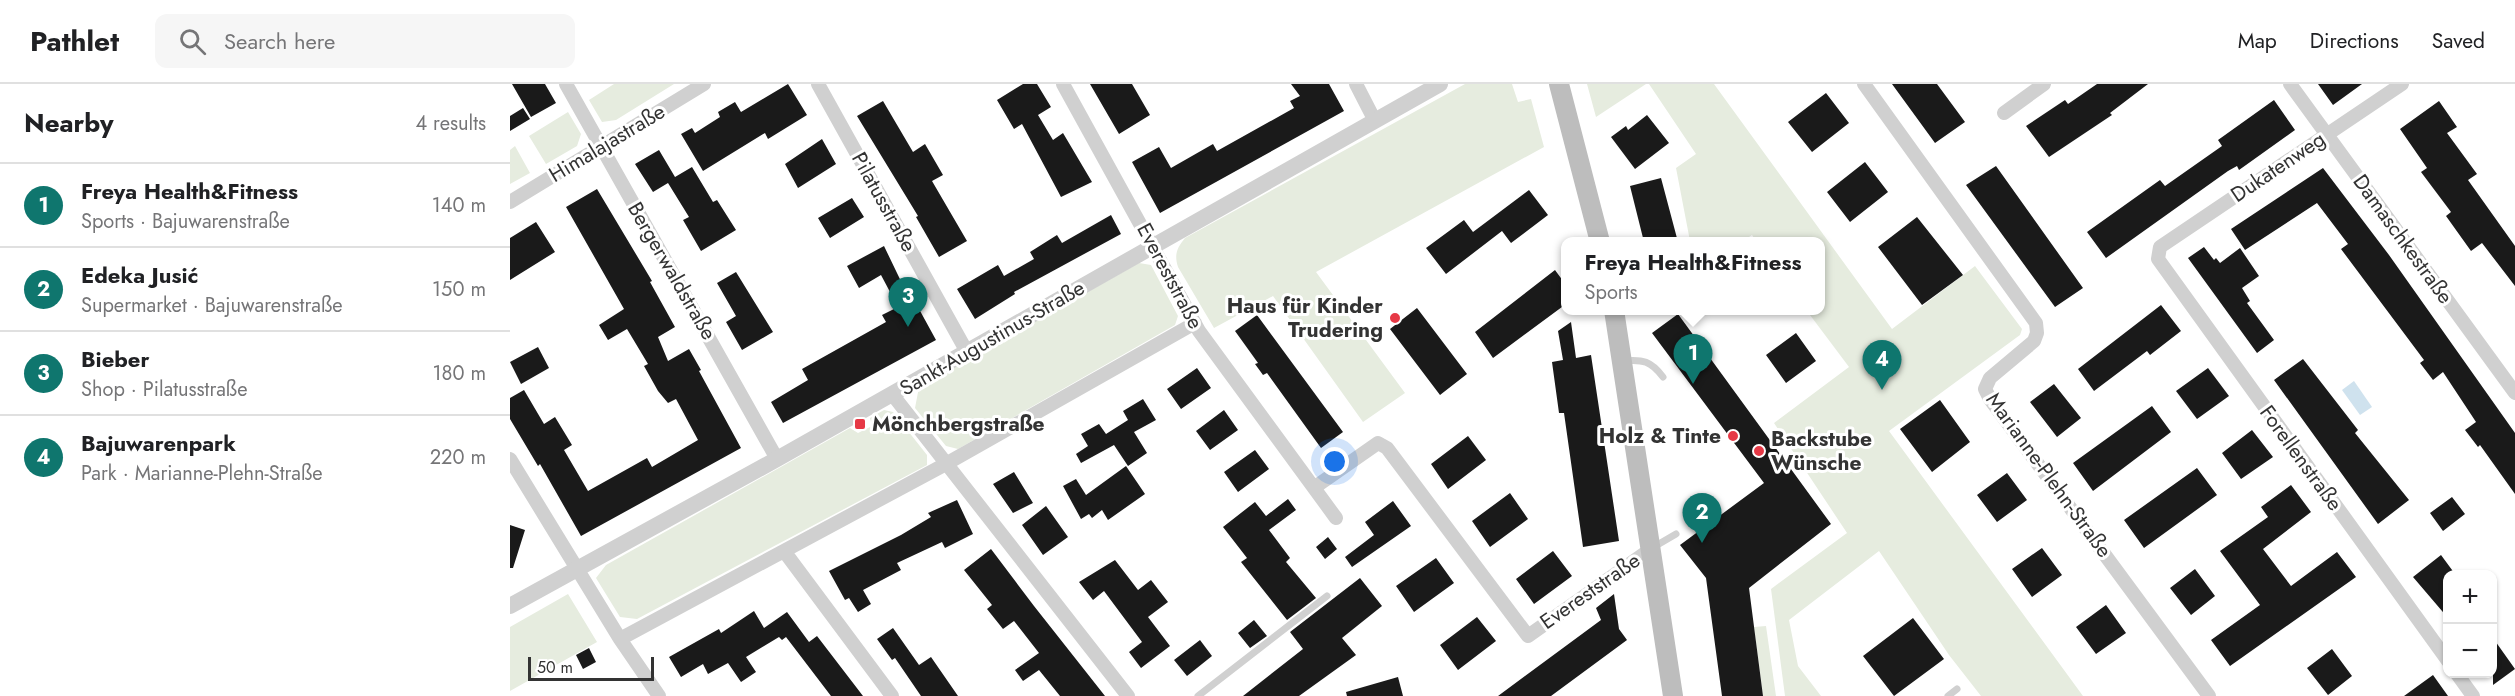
<!DOCTYPE html>
<html lang="en">
<head>
<meta charset="utf-8">
<style>
	body { margin:0; font-family:Jost,sans-serif; background:#f6f6f6; color:#202124 }
	.controls { position:absolute; right:18px; bottom:18px; display:grid; overflow:hidden; border-radius:12px; box-shadow:0 2px 4px #0004 }
	.controls button { width:54px; height:54px; display:grid; place-items:center; padding:0; border:0; border-bottom:2px solid #e0e0e0; background:#fff; color:#202124; font:30px sans-serif }
	.scale { position:absolute; left:18px; bottom:15px; width:126px; box-sizing:border-box; padding-left:6px; border:3px solid #333; border-top:0; font-size:16px; line-height:21px; white-space:nowrap; color:#333; -webkit-text-stroke:4px #fff; paint-order:stroke }
	.you { position:absolute; left:825px; top:378px; width:21px; height:21px; margin:-15px; border:4px solid #fff; border-radius:50%; background:#1a73e8; box-shadow:0 0 0 9px #1a73e833 }
	.badge { display:grid; place-items:center; width:39px; height:39px; border-radius:50%; background:#0f766e; color:#fff; font-size:20px; font-weight:700 }
	.pin { position:absolute; translate:-50% -50px; filter:drop-shadow(0 2px 3px #0008) }
	.pin::after { content:''; position:absolute; top:32px; width:21px; height:18px; background:inherit; clip-path:polygon(0 0,100% 0,50% 100%) }
	.popup { position:absolute; left:1051px; top:153px; width:264px; height:78px; box-sizing:border-box; display:grid; place-content:center; border-radius:12px; background:#fff; filter:drop-shadow(0 2px 4px #0005); font-size:20px; white-space:nowrap; color:#757577 }
	.popup b { font-size:22px; color:#202124 }
	.popup::after { content:''; position:absolute; left:50%; top:100%; margin-left:-12px; border:12px solid transparent; border-top-color:#fff }
	.list { margin:0; padding:0; list-style:none }
	h2 { display:flex; justify-content:space-between; align-items:center; height:78px; margin:0; padding:0 24px; font-size:26px }
	h2 small { font-size:20px; font-weight:400; color:#757577 }
	.list li { display:grid; grid-template-columns:39px 1fr auto; gap:18px; align-items:center; box-sizing:border-box; height:84px; padding:0 24px; border-top:2px solid #e0e0e0 }
	.list b { display:block; font-size:22px; white-space:nowrap }
	.list p { margin:0; font-size:20px; white-space:nowrap; color:#757577 }
	.list em { font-size:20px; font-style:normal; color:#757577 }
	.icon { flex:none; width:33px; height:33px; fill:none; stroke:currentColor; stroke-width:2; stroke-linecap:round; stroke-linejoin:round }
	.map { position:relative; flex:none; width:2005px; height:612px; overflow:hidden }
	header { display:flex; align-items:center; gap:36px; box-sizing:border-box; height:84px; padding:0 30px; background:#fff; border-bottom:2px solid #e0e0e0 }
	header strong { font-size:28px }
	nav { display:flex; gap:33px; margin-inline-start:auto; font-size:21px }
	.search { width:420px; height:54px; background:#f6f6f6; display:flex; align-items:center; gap:15px; box-sizing:border-box; padding:0 21px; border-radius:12px; color:#757577; font-size:22px }
	main { display:flex }
	aside { flex:1; background:#fff }
	.map>svg:first-child { display:block }
</style>
</head>
<body>
<header>
<strong>Pathlet</strong>
<div class="search"><svg class="icon" aria-label="search" viewBox="0 0 24 24"><circle cx="10" cy="10" r="6"/><path d="M15 15l6 6"/></svg>Search here</div>
<nav><a>Map</a><a>Directions</a><a>Saved</a></nav>
</header>
<main>
<aside>
<h2>Nearby<small>4 results</small></h2>
<ul class="list">
<li><span class="badge">1</span><div><b>Freya Health&amp;Fitness</b><p>Sports · Bajuwarenstraße</p></div><em>140 m</em></li>
<li><span class="badge">2</span><div><b>Edeka Jusić</b><p>Supermarket · Bajuwarenstraße</p></div><em>150 m</em></li>
<li><span class="badge">3</span><div><b>Bieber</b><p>Shop · Pilatusstraße</p></div><em>180 m</em></li>
<li><span class="badge">4</span><div><b>Bajuwarenpark</b><p>Park · Marianne-Plehn-Straße</p></div><em>220 m</em></li>
</ul>
</aside>
<div class="map">
<svg width="2005" height="612" viewBox="0 0 2005 612">
	<rect width="100%" height="100%" fill="#fff"/>
	<!-- green -->
	<path fill="#e6ecdf" d="M104,0H164L106,36L92,38L79,16Z
		M955,0H1002L1008,18L1021,15L1034,63L806,188L895,309L853,338L763,212L704,244L668,183C664,170 667,164 675,154Z
		M1077,0H1136L1086,33Z
		M1139,0H1204L1382,245L1465,182L1512,245L1510,251L1379,347L1573,612H1471L1439,571L1369,467L1279,536L1288,582L1311,612H1275L1261,505L1337,449L1264,339L1339,283L1297,227L1310,226V158L1246,157L1242,151L1233,157H1180L1166,84L1186,70Z
		M58,28L71,50L67,62L36,80L19,52Z
		M5,62L20,89L0,100V66Z
		M629,179L641,181L668,232L665,241L448,365L436,362L405,324L409,303Z
		M374,326L383,328L417,371V381L127,535L110,533L86,494L96,481L340,344L348,349L362,342L360,334Z
		M58,510L87,558L0,607V543Z
		M1256,542L1266,612H1253L1244,543Z"/>
	<!-- water -->
	<path fill="#cfe2ee" d="M1844,297L1862,323L1850,331L1832,306Z"/>
	<!-- building -->
	<path fill="#1a1a1a" d="M2,0H35L46,19L21,33Z
		M278,0L297,31L258,55L255,49L193,87L171,50L182,44L185,49L210,33L208,28L225,18L231,28Z
		M513,0H527L541,23L528,31L543,56L553,49L582,98L551,113L512,40L504,45L487,16Z
		M580,0H622L640,31L609,50Z
		M781,0H819L834,27L650,129L622,78L649,63L661,84L703,60L707,67L784,24L780,17L790,12Z
		M1382,0H1427L1455,38L1425,59Z
		M1587,0H1638L1600,29L1602,31L1539,73L1516,42L1555,16L1558,20Z
		M1808,0H1852L1823,21Z
		M1316,9L1339,39L1302,68L1278,38Z
		M1764,16L1785,46L1729,86L1727,82L1718,87L1596,174L1577,148L1650,96L1655,102L1712,62L1708,56Z
		M373,17L403,68L415,60L433,91L422,97L457,157L429,173L406,133L408,132L347,32Z
		M1929,17L1947,43L1937,49L1967,90L1958,96L2005,162V202L1972,159L1961,167L1936,132L1941,128L1911,88L1917,84L1890,45Z
		M13,24L20,35L0,47V32Z
		M1137,31L1159,59L1125,85L1101,53L1116,42L1118,46Z
		M312,55L326,80L288,104L275,80Z
		M149,66L165,93L182,83L203,118L207,116L226,146L191,167L173,136L179,133L158,99L143,108L125,80Z
		M1355,78L1378,108L1340,138L1317,108Z
		M1486,82L1573,204L1545,223L1456,101Z
		M1813,84L1879,171L2005,349V410L1970,361L1968,363L1955,346L1966,338L1933,288L1923,296L1910,279L1914,276L1831,165L1838,160L1807,119L1735,166L1721,145Z
		M1151,94L1168,158H1134L1120,102Z
		M87,105L142,197L140,198L165,243L148,253L158,277L179,265L191,286L189,287L231,364L71,452L30,380L28,382L0,335V314L14,306L34,340L45,333L62,361L54,366L78,407L137,374L142,383L188,356L166,315L158,319L148,307L134,282L138,280L117,245L98,256L89,241L114,225L56,123Z
		M1019,106L1038,131L1001,159L992,147L936,190L916,164L954,136L963,148Z
		M342,114L354,133L320,154L308,134Z
		M601,131L611,150L504,208L505,210L465,235L447,205L488,181L494,192L524,175L520,168L547,151L552,159Z
		M1407,133L1453,191L1412,221L1368,163Z
		M26,138L45,168L0,196V154Z
		M374,162L400,216L403,214L426,256L273,339L261,318L298,296L292,285L376,238L372,231L388,223L371,191L349,204L337,182Z
		M1694,163L1704,176L1706,174L1710,179L1730,164L1749,192L1732,204L1740,217L1737,219L1764,256L1747,269L1678,174Z
		M1045,186L1056,201V220L983,274L965,248Z
		M226,188L263,248L232,266L216,238L226,232L207,199Z
		M1651,221L1671,247L1640,271L1637,267L1584,307L1568,285Z
		M907,224L957,290L930,311L880,245Z
		M1168,230L1321,440L1239,504L1253,612H1212L1196,494L1170,461L1254,399L1142,249Z
		M747,231L833,348L811,364L757,289L753,291L745,280L748,279L725,247Z
		M1061,238L1066,274L1081,271L1109,457L1073,463L1054,329H1049L1042,278L1053,276L1048,247Z
		M1286,249L1306,277L1276,299L1256,271Z
		M28,263L39,284L11,300L0,278Z
		M1793,275L1848,346L1845,349L1899,416L1868,440L1764,296Z
		M687,284L701,304L671,325L657,305Z
		M1698,284L1719,312L1687,335L1666,307Z
		M1544,300L1571,334L1547,353L1520,318Z
		M633,315L646,336L624,348L637,369L618,382L604,361L571,379L566,370L578,362L571,350L589,340L596,350L618,336L613,327Z
		M1430,316L1460,358L1422,388L1390,345Z
		M1642,322L1661,348L1583,407L1563,379Z
		M714,326L728,346L700,366L686,347Z
		M1742,346L1763,373L1731,395L1712,369Z
		M958,352L976,376L938,405L921,380Z
		M745,366L759,385L728,408L714,388Z
		M616,382L635,410L598,436L592,426L582,434L579,430L571,435L553,402L566,395L576,411Z
		M1687,384L1707,411L1634,464L1614,436Z
		M504,388L523,419L503,429L483,400Z
		M1497,389L1517,416L1487,438L1467,411Z
		M1781,401L1801,428L1753,465L1781,502L1827,468L1846,493L1720,582L1701,556L1750,521L1710,467L1758,433L1751,423Z
		M1000,409L1018,435L980,463L962,437Z
		M1942,413L1955,430L1933,447L1920,429Z
		M778,415L786,426L759,446L780,474L776,478L806,514L777,536L731,478L737,474L713,443L745,418L756,432Z
		M447,416L463,450L435,464L432,458L387,479L391,486L353,506L361,520L348,528L339,514L335,516L319,487L391,451L421,433L418,429Z
		M883,417L901,442L842,483L835,473L864,451L855,438Z
		M536,422L558,453L533,471L512,441Z
		M0,441L15,446L3,484H0Z
		M818,453L827,465L815,475L806,463Z
		M1532,464L1552,491L1522,513L1502,485Z
		M481,465L524,522L595,612H550L529,586L513,597L505,586L529,569L504,537L493,545L477,525L482,521L454,486Z
		M1043,467L1062,492L1024,520L1006,495Z
		M1931,471L1945,490H1938V534L1903,493Z
		M926,474L944,499L904,528L886,502Z
		M605,476L628,506L641,496L658,518L638,533L660,562L631,584L619,568L632,558L594,507L583,516L569,498Z
		M1685,485L1705,512L1681,531L1660,504Z
		M850,494L872,522L832,554L846,571L789,612H733L793,565L780,548Z
		M1104,510L1109,545L1117,556L1041,612H988L1091,536L1086,524Z
		M1596,521L1616,549L1586,570L1566,543Z
		M244,527L254,544L277,528L299,558L307,552L353,612H321L276,553L272,556L269,553L236,573L246,588L231,598L218,579L198,590L193,580L171,593L159,573L209,545L211,549Z
		M967,533L986,557L948,586L930,561Z
		M1403,534L1434,575L1384,612L1353,572Z
		M744,536L757,552L740,564L728,549Z
		M383,544L409,581L421,573L448,612H411L385,574L382,576L367,555Z
		M1983,554L2005,585L1983,601Z
		M690,556L702,572L677,592L664,576Z
		M79,564L86,578L73,585L66,571Z
		M1822,565L1842,592L1818,611L1797,584Z
		M1923,591L1938,612H1894Z
		M888,593L893,612H837L836,608Z"/>
	<g fill="none" stroke-linecap="round" stroke-linejoin="round">
		<!-- service -->
		<path stroke="#d0d0d0" stroke-width="7" d="M1113,277C1133,275 1141,277 1153,293
			M1142,464L1166,450
			M688,612L817,512
			M1438,612L1447,605"/>
		<!-- minor -->
		<path stroke="#d0d0d0" stroke-width="14" d="M56,0L267,375
			M308,0L457,268
			M553,0L689,247L826,434
			M846,0L865,37
			M1354,0L1526,239L1527,249L1524,257L1480,294L1475,305L1480,315L1699,612
			M1780,0L2005,309
			M1892,0L1650,163L1648,175L1938,577
			M1494,29L1534,0
			M0,118L194,0
			M382,310L618,612
			M0,375L110,555L149,612
			M805,403L868,359L877,364L1018,552L1141,465
			M274,467L382,612
			M110,555L434,381L685,239
			M1947,590L1963,612"/>
		<!-- tertiary -->
		<path stroke="#d0d0d0" stroke-width="16" d="M0,522L267,375L930,0"/>
		<!-- secondary -->
		<path stroke="#bdbdbd" stroke-width="20" d="M1049,0L1090,158
			M1104,226L1163,612"/>
	</g>
	<!-- markers -->
	<g fill="#e63946" stroke="#fff" stroke-width="2">
		<circle cx="885" cy="234" r="6"/>
		<rect x="344" y="334" width="12" height="12" rx="3"/>
		<circle cx="1223" cy="352" r="6"/>
		<circle cx="1249" cy="367" r="6"/>
	</g>
	<g text-anchor="middle" stroke-width="6" stroke-linejoin="round" paint-order="stroke">
		<!-- street labels -->
		<g font-size="21" fill="#333" stroke="#fff">
			<text transform="translate(97 59) rotate(-31)" y="7">Himalajastraße</text>
			<text transform="translate(1768 83) rotate(-34)" y="7">Dukatenweg</text>
			<text transform="translate(374 118) rotate(61)" y="7">Pilatusstraße</text>
			<text transform="translate(1893 155) rotate(54)" y="7">Damaschkestraße</text>
			<text transform="translate(162 187) rotate(60)" y="7">Bergerwaldstraße</text>
			<text transform="translate(660 192) rotate(62)" y="7">Evereststraße</text>
			<text transform="translate(482 254) rotate(-30)" y="7">Sankt-Augustinus-Straße</text>
			<text transform="translate(1791 374) rotate(54)" y="7">Forellenstraße</text>
			<text transform="translate(1539 391) rotate(54)" y="7">Marianne-Plehn-Straße</text>
			<text transform="translate(1080 507) rotate(-35)" y="7">Evereststraße</text>
		</g>
		<!-- poi labels -->
		<g font-size="21" font-weight="bold" fill="#333" stroke="#fff" text-anchor="end">
			<text x="873" y="229">Haus für Kinder<tspan x="873" dy="24">Trudering</tspan></text>
			<text x="362" y="347" text-anchor="start">Mönchbergstraße</text>
			<text x="1211" y="359">Holz &amp; Tinte</text>
			<text x="1261" y="362" text-anchor="start">Backstube<tspan x="1261" dy="24">Wünsche</tspan></text>
		</g>
	</g>
</svg>
<div class="controls">
<button>+</button>
<button>−</button>
</div>
<div class="scale">50 m</div>
<div class="you"></div>
<div class="pin badge" style="left:1183px;top:300px">1</div>
<div class="popup"><b>Freya Health&amp;Fitness</b>Sports</div>
<div class="pin badge" style="left:1192px;top:459px">2</div>
<div class="pin badge" style="left:398px;top:243px">3</div>
<div class="pin badge" style="left:1372px;top:306px">4</div>
</div>
</main>
</body>
</html>
